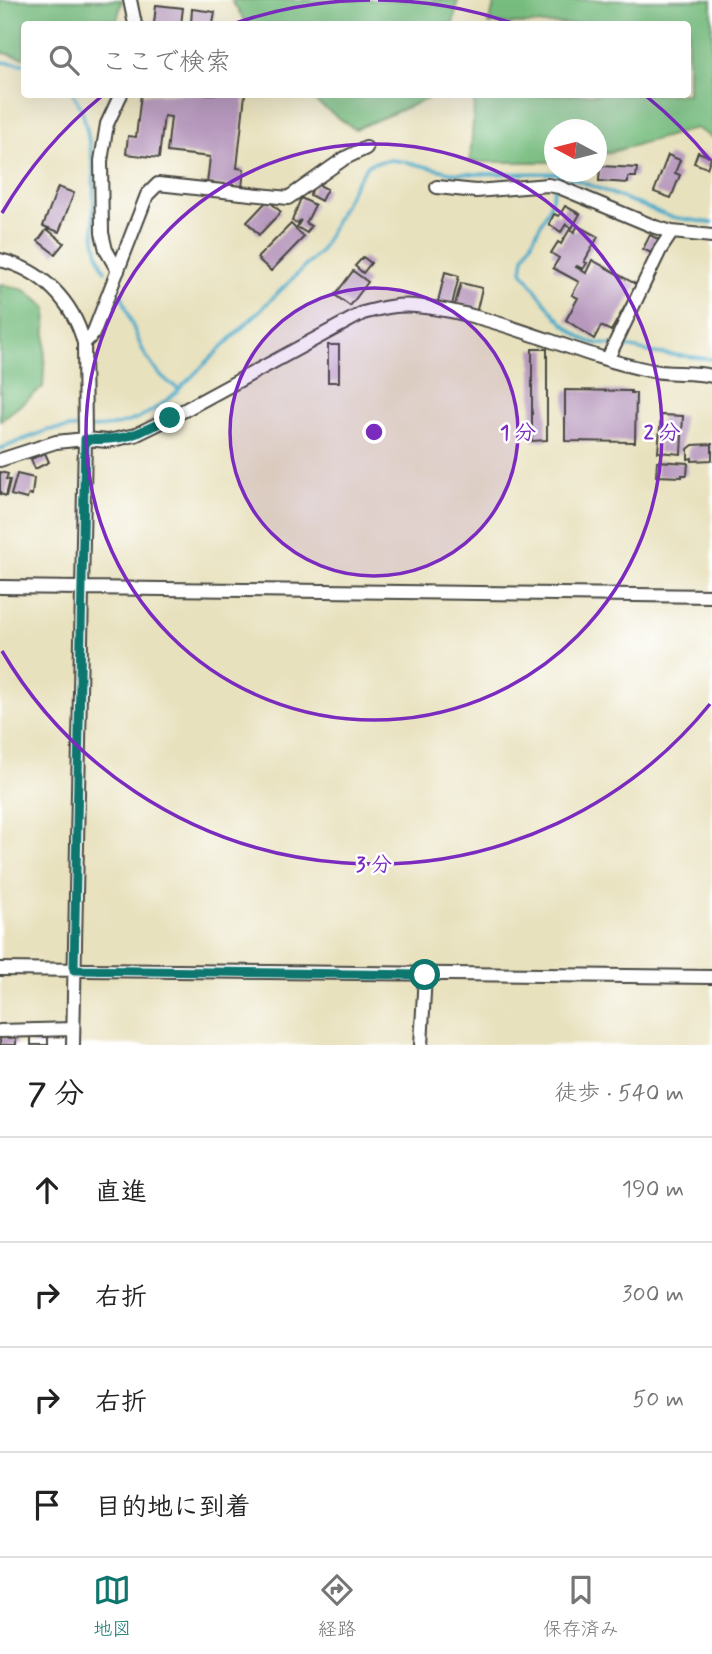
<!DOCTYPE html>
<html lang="ja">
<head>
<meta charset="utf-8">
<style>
	body { margin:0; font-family:Mynerve,"Klee One",sans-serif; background:#f6f6f6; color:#222 }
	.compass { position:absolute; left:544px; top:119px; width:63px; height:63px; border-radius:50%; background:#fff; box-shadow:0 7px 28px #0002; rotate:277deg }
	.stop { position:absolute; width:21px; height:21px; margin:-16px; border:5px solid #0f766e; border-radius:50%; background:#fff }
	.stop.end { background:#0f766e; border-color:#fff; box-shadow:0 2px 7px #0008 }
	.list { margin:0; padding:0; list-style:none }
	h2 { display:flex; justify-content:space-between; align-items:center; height:91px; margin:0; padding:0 28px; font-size:30px }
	h2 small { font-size:23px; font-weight:400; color:#767676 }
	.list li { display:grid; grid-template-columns:46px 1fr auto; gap:21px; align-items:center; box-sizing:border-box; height:105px; padding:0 28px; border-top:2px solid #e0e0e0 }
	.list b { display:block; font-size:26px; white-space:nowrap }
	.list em { font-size:23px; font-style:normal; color:#767676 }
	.icon { flex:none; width:38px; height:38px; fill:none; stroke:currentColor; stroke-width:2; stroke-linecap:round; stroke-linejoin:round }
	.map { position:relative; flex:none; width:712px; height:1045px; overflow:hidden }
	.search { position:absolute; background:#fff; box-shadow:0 7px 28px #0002; left:21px; right:21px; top:21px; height:77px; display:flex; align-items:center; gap:18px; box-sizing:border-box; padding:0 24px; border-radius:7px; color:#767676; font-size:26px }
	.sheet { height:511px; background:#fff }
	nav { display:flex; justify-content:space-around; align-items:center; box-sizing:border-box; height:98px; border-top:2px solid #e0e0e0; background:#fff; font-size:19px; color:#767676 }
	nav a { display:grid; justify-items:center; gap:4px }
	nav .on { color:#0f766e }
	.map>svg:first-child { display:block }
</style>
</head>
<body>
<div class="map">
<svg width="712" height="1045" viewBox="0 0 712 1045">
	<rect width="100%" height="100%" fill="#fff"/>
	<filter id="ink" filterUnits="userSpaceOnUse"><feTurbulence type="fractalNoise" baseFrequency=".0143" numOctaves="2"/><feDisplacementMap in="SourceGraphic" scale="14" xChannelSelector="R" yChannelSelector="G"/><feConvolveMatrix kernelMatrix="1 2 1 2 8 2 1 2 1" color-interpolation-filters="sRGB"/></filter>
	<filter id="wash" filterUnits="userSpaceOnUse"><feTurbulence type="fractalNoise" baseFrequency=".00686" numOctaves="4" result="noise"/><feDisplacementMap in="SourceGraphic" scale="28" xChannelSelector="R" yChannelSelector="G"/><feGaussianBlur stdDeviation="1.57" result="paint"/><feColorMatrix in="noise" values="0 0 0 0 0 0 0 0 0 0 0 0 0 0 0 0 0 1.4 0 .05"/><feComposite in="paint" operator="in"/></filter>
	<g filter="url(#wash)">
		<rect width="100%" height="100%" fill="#e8e1bd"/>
		<!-- forest -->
		<path fill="#78bd80" stroke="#527456" stroke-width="2" d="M0,0H122L116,24H24V58L0,52Z
			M231,0H458L453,24H247Z
			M496,0H712V138L696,128L597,156L596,130H554V162H470L475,95L688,94V24H488Z
			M306,95H429L427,99L355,129Z
			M0,284L25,290L47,308L43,387L0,421Z"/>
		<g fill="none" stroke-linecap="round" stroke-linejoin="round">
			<!-- stream -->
			<path stroke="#4aaac9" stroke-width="3.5" d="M0,62L24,64
				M73,94C83,107 85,121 88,136C90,146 92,157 93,168C96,203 88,239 105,271
				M559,173L549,208L524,257L522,271C540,295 560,328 588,341C594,344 603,344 610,345
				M121,293C135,330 142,369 179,389L320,252L354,185L367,166L372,163L391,160L406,162L454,173L476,174L559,173L671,217L712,223
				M618,345L654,353L712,359
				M89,428C127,428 152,414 179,390
				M0,449L48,430L82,427"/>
		</g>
		<g id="blocks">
			<!-- building -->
			<path fill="#b799bd" d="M156,5L183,8L181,24H154Z
				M192,9L215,12L213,24H191Z
				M141,94H245L237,168L244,169L242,188L207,184L210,157L167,152L171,117L164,116L159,158L126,154L128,136L136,137Z
				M698,152L711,157L707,168L694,163Z
				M668,155L680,160L675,173L680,175L671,198L654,192Z
				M600,166L637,168L636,177H628V183L599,181Z
				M315,183L327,189L321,201L310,195Z
				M58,187L74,193L59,232L43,226Z
				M301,198L315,205L306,223L311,226L307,233L297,227L301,220L297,223L292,221Z
				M268,200L281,212L259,235L247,222Z
				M565,206L580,214L572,228L566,224L561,232L549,224L554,214L559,216Z
				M291,224L304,237L271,271L257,258Z
				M578,226L598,237L584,262L587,263L583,269L577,266L576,267L586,273L592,260L637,285L611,331L601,326L594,339L566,320L578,298L572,295L579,282L553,268L559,258L551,253L558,242L561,244L570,229L574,232Z
				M47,229L64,243L55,254L38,241Z
				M650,235L660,240L653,254L643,249Z
				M363,257L371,263L363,273L355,266Z
				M353,271L368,282L350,306L335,295Z
				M445,272L459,276L451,309L437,306Z
				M461,283L482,288L476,314L454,308Z
				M328,345H339V382H328Z
				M532,349H547V440L532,441Z
				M565,390L631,391V393H636L635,442L565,441Z
				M661,415L683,416L681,454L658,452Z
				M712,444V460L692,461V458L688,459V449L693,445Z
				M45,453L49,462L35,469L31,459Z
				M657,461L688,463L687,475H682V477L656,476Z
				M0,472L8,474L6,479L10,480L6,496L0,494Z
				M17,474L34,478L32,495L29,494L27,499L11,495Z
				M0,1036H16V1045H0Z
				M31,1036L48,1037V1045H31Z"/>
		</g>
	</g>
	<g filter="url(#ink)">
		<use href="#blocks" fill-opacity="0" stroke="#474641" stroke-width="2"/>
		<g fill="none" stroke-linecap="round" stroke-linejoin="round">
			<defs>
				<path id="minor" d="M130,0L135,24
					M437,187L476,191L548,185L559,187L655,227L672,232L712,236
					M0,260C42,270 73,301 84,343L85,439L73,1045
					M118,271L106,250L102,233L101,161L107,124L121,94
					M84,343L93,334L147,195L158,184L288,198L345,158L366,148
					M608,358L660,250L672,232
					M0,460L56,442L85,439L108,441L135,435L170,418L363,313C381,308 398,304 416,306C496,313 570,354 648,370C669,375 691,371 712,376
					M0,587L712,596
					M0,969L712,977
					M0,1031L73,1029
					M421,1045L425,975"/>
			</defs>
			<!-- minor casing -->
			<use href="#minor" stroke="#474641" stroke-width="16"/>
			<!-- minor -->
			<use href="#minor" stroke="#fff" stroke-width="12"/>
		</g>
	</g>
	<g fill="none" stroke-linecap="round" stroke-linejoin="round" filter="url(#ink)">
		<!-- route -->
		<path stroke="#0f766e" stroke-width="9" d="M170,418C138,434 122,442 85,439L74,970L425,975"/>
	</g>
	<!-- distance rings -->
	<circle cx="374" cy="432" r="144" fill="#7b2cbf" fill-opacity=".12"/>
	<g fill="none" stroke="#7b2cbf" stroke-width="3.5">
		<circle cx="374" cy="432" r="144"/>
		<circle cx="374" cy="432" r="288"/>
		<path d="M710 704A432 432 0 0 1 2 651M2 213A432 432 0 0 1 102 96M233 24A432 432 0 0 1 370 0M378 0A432 432 0 0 1 515 24M646 96A432 432 0 0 1 710 160"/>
	</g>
	<circle cx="374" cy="432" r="10" fill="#7b2cbf" stroke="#fff" stroke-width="3.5"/>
	<g font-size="21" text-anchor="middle" font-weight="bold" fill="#7b2cbf" stroke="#fff" stroke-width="5" stroke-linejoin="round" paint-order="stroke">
		<text x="518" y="439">1 分</text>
		<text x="662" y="439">2 分</text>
		<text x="374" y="871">3 分</text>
	</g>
</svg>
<svg class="compass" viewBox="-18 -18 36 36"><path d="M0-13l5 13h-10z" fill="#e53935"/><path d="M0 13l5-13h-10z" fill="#767676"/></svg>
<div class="stop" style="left:425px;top:975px"></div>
<div class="stop end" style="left:170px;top:418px"></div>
<div class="search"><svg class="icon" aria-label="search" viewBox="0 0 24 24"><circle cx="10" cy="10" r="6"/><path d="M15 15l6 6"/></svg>ここで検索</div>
</div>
<section class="sheet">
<h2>7 分<small>徒歩 · 540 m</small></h2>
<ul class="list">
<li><svg class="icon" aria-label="ahead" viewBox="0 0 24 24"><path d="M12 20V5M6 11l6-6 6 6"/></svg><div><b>直進</b></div><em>190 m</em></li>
<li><svg class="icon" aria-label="right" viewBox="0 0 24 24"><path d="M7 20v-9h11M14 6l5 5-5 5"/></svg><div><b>右折</b></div><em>300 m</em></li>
<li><svg class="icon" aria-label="right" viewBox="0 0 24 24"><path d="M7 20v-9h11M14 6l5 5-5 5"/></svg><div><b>右折</b></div><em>50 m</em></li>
<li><svg class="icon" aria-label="arrive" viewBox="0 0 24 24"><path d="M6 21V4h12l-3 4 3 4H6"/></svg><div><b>目的地に到着</b></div></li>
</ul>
</section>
<nav>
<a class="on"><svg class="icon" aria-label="map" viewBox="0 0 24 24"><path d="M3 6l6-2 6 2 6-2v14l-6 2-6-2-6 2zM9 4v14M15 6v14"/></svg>地図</a>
<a><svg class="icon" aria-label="directions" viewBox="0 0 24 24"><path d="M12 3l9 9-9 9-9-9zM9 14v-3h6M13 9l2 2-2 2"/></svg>経路</a>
<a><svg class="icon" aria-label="saved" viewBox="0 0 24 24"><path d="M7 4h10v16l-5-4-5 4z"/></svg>保存済み</a>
</nav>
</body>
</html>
